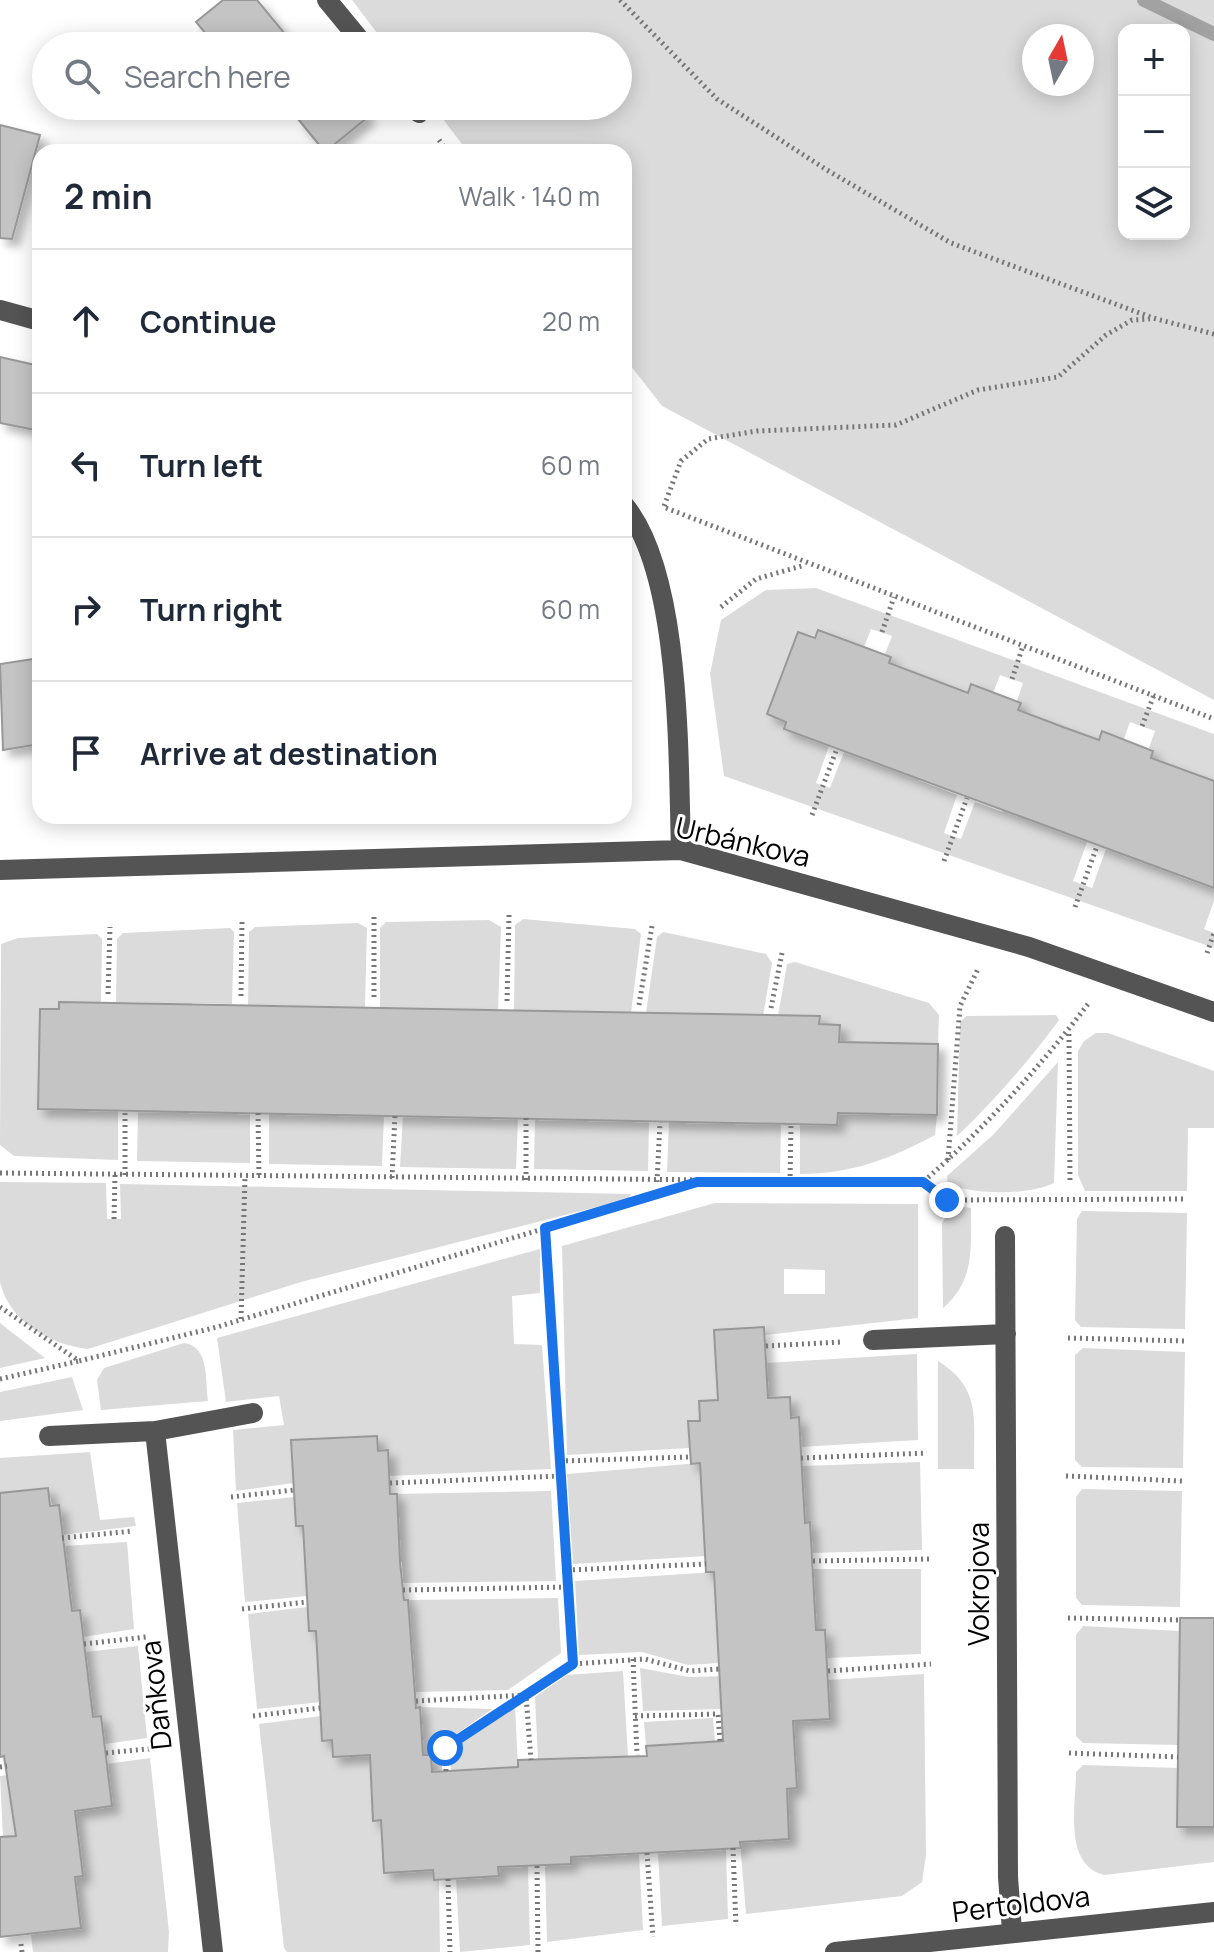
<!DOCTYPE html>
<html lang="en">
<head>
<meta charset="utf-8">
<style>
	body { margin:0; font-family:Manrope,sans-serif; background:#f2f2f3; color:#1f2937 }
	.controls { position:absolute; right:24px; top:24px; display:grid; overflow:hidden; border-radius:16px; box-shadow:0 4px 20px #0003 }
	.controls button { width:72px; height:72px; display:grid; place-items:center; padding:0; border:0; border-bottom:2px solid #e0e1e3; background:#fff; color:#1f2937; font:40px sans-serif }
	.compass { position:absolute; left:1022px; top:24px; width:72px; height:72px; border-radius:50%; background:#fff; box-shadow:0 4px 20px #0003; rotate:9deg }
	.stop { position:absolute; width:24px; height:24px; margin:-18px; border:6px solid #1a73e8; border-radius:50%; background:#fff }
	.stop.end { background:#1a73e8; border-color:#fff; box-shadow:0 2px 8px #0008 }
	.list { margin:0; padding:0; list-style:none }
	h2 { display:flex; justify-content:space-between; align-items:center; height:104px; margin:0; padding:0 32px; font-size:34px }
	h2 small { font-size:26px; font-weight:400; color:#747a83 }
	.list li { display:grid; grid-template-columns:52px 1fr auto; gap:24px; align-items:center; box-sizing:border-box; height:144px; padding:0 32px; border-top:2px solid #e0e1e3 }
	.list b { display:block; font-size:30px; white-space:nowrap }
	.list em { font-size:26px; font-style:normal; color:#747a83 }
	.icon { flex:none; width:44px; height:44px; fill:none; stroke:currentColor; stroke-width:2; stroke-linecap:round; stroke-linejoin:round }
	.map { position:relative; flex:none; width:1214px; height:1952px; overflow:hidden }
	.search { position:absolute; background:#fff; box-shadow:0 4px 20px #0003; left:32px; top:32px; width:600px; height:88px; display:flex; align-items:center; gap:20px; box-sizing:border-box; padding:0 28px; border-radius:44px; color:#747a83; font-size:30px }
	.panel { position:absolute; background:#fff; box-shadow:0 4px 20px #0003; left:32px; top:144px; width:600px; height:680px; border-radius:24px }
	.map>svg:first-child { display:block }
</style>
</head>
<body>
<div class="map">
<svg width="1214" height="1952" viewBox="0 0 1214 1952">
	<defs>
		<filter id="shadow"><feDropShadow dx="7" dy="7" stdDeviation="4" flood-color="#0004"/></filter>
	</defs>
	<rect width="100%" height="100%" fill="#fff"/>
	<!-- green -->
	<path fill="#dbdbdb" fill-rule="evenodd" d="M352,0H1214V700L662,406L624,357V152H468L433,106H618V46H387ZM1124,30H1184V234H1124ZM1082,36V84H1034V36Z
		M816,588L1214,734V781L1151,758L1153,750L1149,748L1155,731L1130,722L1124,739L1102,731L1099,740L1018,710L1021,704L1017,701L1023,683L1000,675L993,693L972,685L968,693L889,663L891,657L885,654L892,636L871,629L864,647L798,632L767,714L786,722L784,729L829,746L816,783L830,788L844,752L871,762L874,754L920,771L918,780L957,795L944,833L961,839L975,802L1002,812L1006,803L1049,820L1047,827L1087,842L1073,881L1092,888L1106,849L1133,859L1136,852L1180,868L1178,876L1214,889V901L1204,929L1214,933V948L724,776L710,674L721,620L766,590Z
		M523,919L635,929L641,934L631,1013L514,1010L515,925Z
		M489,920L501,927L498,1010L380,1008V928L386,922Z
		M358,923L367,928L365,1007L325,1006L324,1015H289V1005H248L249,932L255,927Z
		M230,928L234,932L232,1004L192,1003L191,1013L156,1003L116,1002L117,939L123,933Z
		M663,932L766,954L772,963L763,1016L646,1013L657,937Z
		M97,934L102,939L101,1002H60L59,1009H40L38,1109L118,1110V1160L14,1156L0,1145L1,944L18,938Z
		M795,962L929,1003L939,1015L938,1044L888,1043L886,1114L937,1115L935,1135C890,1159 851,1174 800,1174V1124H837L840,1025L819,1024L820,1017L778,1016L787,964Z
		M1056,1015L1059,1020C1028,1062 995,1100 957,1136L960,1023L966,1016Z
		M1096,1033H1108L1214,1071V1128H1188L1187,1191H1085L1078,1175V1051L1084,1041Z
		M1058,1062L1054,1183C1027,1196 977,1194 948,1185L947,1176L994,1134Z
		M138,1111L250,1113V1163L137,1161Z
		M269,1113L384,1115L382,1166L269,1164Z
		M403,1116L518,1118L516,1169L400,1167Z
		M535,1118L649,1121L648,1171L534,1169Z
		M669,1122L781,1124L780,1173L667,1172Z
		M0,1182L106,1183L107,1219H121L120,1184L631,1194L628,1199L301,1282L88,1349C51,1345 9,1322 0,1282C0,1254 0,1211 0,1182Z
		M715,1203L918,1204V1318L765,1335L764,1327L714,1330L717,1366L917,1354L918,1440L800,1447L799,1417L791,1418L789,1397L699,1401L700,1421H688L690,1448L567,1455L562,1246ZM784,1269L825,1270V1294H784Z
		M964,1207L971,1208C971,1247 975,1281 943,1308L942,1223L949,1212Z
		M1082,1211L1187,1213L1185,1329L1081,1327L1075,1320L1077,1219Z
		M540,1249V1293L512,1296L514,1344L542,1345L551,1469L389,1476L388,1450L378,1451L377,1436L292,1440L294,1483L236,1491L233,1430L284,1425L279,1396L226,1402L217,1338Z
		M0,1323L45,1358L0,1368Z
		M184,1343C210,1347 205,1380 208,1401L101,1410L97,1380L104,1368Z
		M1083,1348L1185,1352L1183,1468L1082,1467L1075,1460V1355Z
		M938,1361C983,1389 973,1421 974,1469H938Z
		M72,1377L83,1410L0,1421V1392Z
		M90,1452L100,1520L134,1517L136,1526L62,1535L47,1488L0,1493V1458Z
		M920,1462L922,1550L812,1553L811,1523H805L801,1466Z
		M700,1463L706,1556L573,1564L567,1474Z
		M1082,1489L1182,1491L1180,1607L1082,1605L1076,1598V1497Z
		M551,1491L556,1581L403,1583L402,1562L393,1563L391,1522L398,1521L397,1494Z
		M294,1497L296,1526H303L307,1596L245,1602L237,1503Z
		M127,1542L134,1629L83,1637L72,1611L64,1546Z
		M813,1569H921V1654L827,1658L825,1630H816Z
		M715,1572L726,1631L717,1632L718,1663L688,1665L642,1652L579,1655L575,1581Z
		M558,1598L561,1653L508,1690L415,1692L414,1666H405L408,1600Z
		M307,1607L309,1631H316L320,1702L257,1709L248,1614Z
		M1083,1626L1180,1631L1178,1745L1083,1743L1076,1736V1635Z
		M138,1646L147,1738L105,1744L101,1717H93L85,1652Z
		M640,1668L689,1677L727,1676L723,1741L721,1709L643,1711Z
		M623,1671L628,1756L602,1757V1765L568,1767L567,1758L538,1759L535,1697L567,1675Z
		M924,1674L926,1855L922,1882L902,1896L746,1914L740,1842L789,1839L787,1789L797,1788L793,1721L830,1719L828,1680Z
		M515,1706L518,1767L451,1771L450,1750Z
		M420,1707L492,1709L442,1744V1771L432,1772L431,1755H417L422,1736Z
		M321,1716L332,1740L333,1757L370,1755L373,1820H381L384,1872L433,1870L434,1880H439L440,1952H287L284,1948L259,1724Z
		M713,1718L715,1741L646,1746L644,1722Z
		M150,1758L169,1932L168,1952H33L31,1934L81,1928L75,1877L83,1876L75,1811L112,1806L107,1764Z
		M1083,1765L1178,1768L1177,1826L1214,1827V1862L1104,1875C1063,1865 1076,1805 1076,1772Z
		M8,1775L16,1835L3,1837L0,1776Z
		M726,1849L728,1919L662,1926L658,1853Z
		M639,1854L643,1930L547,1942L545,1866L571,1864V1857Z
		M528,1866L530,1945L460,1952L456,1879L499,1876V1868Z"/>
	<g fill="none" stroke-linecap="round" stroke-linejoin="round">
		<!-- stream -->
		<path stroke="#a2a2a2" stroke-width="14" d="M1144,0L1214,34"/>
	</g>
	<!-- building -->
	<path fill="#c4c4c4" stroke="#989898" stroke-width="2" filter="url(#shadow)" d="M223,0H257L295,46H216L196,22Z
		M313,106H360L368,117L325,152L298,119Z
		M0,125L40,135L12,239L0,238Z
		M0,357L40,366V431L0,423Z
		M818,630L891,657L889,663L968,693L971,684L1021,703L1018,710L1063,727L1099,740L1102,731L1153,751L1151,758L1214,781V888L784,729L786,722L767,714L798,632L815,638Z
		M40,658V744L3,750L0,664Z
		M59,1002L820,1016L819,1024L840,1025L839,1042L938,1044L937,1115L838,1113L837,1125L38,1109L40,1009H59Z
		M764,1327L768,1398L790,1397L791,1418L799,1417L805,1523L810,1522L816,1630H825L830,1719L793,1721L797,1788L787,1789L789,1839L740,1842L741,1848L571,1857V1864L498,1867L499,1876L434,1880L433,1870L384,1873L381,1820L373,1821L370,1755L333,1757L332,1740L322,1741L316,1631H309L303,1526H296L291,1440L377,1436L378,1451L388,1450L390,1494H397L400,1562L404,1600H408L416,1708L420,1707L423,1755H431L432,1772L518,1767V1760L647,1756L646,1746L723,1741L714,1572H706L700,1463L691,1464L688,1421H700L699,1401L718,1400L714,1330Z
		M48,1488L50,1506L59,1505L72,1611L80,1610L93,1717L101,1716L112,1806L75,1811L83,1876L75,1877L81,1928L0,1937V1837L16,1836L4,1756L0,1757V1493Z
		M1180,1618H1214V1827H1177Z"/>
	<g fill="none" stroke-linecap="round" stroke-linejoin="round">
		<!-- path -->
		<path stroke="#767676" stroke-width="5" stroke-dasharray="2 4" stroke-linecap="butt" d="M620,0L717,99L827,170L951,243L1153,318L1214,334
			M439,140L448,152
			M664,506L681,461L708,439L757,431L896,425L978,390L1058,377L1106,335L1132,320L1150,319
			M666,508L1214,719
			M721,607L756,579L805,565
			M882,632L894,597
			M1012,679L1023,646
			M1142,726L1154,695
			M812,815L836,751
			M944,861L967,798
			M1075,907L1097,846
			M374,917V999
			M1207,953L1214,933
			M108,994L110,927
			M241,996L242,921
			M507,1001L509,915
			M639,1005L652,926
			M771,1008L782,953
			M1069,1034L1070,1183
			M258,1113L259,1177
			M526,1118V1180
			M948,1160L960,1006L979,967
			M0,1173L923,1182C983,1130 1040,1067 1088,1004
			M125,1175V1110
			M392,1178L395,1115
			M657,1182L660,1122
			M790,1182L791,1124
			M923,1182L947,1200L1187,1199
			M114,1219L115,1175
			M545,1228L573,1664L645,1659L690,1671L719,1669
			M0,1307L79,1361L217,1327L689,1185
			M241,1319L245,1177
			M1068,1338L1185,1341
			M766,1346L841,1342
			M0,1379L79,1361
			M801,1458L927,1453
			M560,1461L690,1457
			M1066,1476L1182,1481
			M390,1483L561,1476
			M231,1497L294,1490
			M62,1538L133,1531
			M813,1561L929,1559
			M567,1570L706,1564
			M403,1590L568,1587
			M242,1609L307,1602
			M1068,1618L1180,1620
			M84,1644L146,1637
			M633,1659L637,1755
			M828,1671L931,1664
			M416,1701L526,1695L531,1760
			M253,1716L320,1708
			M635,1716L718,1714L720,1742
			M106,1753L157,1748
			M1069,1753L1178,1757
			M0,1767L7,1766
			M446,1771L445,1748L573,1664
			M733,1848L736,1926
			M647,1853L653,1937
			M537,1866L538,1952
			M448,1879L450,1952
			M21,1944L22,1952"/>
		<!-- minor -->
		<path stroke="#545454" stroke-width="20" d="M327,0L365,46
			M414,106L419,113
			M0,310L40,321
			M624,505C682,574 678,760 681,850
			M0,870L681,850L1029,947L1214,1012
			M1005,1236L1008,1877L1012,1931
			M873,1340L1006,1334
			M155,1431L213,1952
			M49,1436L155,1431L253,1413
			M835,1952L1214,1912"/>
	</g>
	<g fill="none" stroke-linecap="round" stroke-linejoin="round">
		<!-- route -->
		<path stroke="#1a73e8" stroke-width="10" d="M445,1748L573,1664L545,1228L697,1182H923L947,1200"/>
	</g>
	<g text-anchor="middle" stroke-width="6" stroke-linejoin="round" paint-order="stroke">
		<!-- street labels -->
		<g font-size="28" fill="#000" stroke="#fff">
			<text transform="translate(743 842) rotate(13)" y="10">Urbánkova</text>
			<text transform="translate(979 1584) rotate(-90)" y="10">Vokrojova</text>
			<text transform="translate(156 1695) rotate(-96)" y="10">Daňkova</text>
			<text transform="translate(1021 1904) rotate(-7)" y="10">Pertoldova</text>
		</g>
	</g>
</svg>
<div class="controls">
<button>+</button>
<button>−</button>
<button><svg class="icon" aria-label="layers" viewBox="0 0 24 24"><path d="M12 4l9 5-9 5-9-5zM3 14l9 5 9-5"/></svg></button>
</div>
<svg class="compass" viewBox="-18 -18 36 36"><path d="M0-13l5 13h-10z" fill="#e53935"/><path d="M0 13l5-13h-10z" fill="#747a83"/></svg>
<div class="stop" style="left:445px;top:1748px"></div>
<div class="stop end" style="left:947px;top:1200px"></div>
<div class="search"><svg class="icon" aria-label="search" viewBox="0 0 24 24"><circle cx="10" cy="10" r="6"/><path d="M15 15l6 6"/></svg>Search here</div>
<section class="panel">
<h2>2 min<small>Walk · 140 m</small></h2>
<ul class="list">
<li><svg class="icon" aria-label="ahead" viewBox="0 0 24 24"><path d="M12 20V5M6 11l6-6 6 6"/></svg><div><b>Continue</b></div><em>20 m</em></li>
<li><svg class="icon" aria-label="left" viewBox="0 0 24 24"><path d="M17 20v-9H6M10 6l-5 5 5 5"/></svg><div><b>Turn left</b></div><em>60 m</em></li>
<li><svg class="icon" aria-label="right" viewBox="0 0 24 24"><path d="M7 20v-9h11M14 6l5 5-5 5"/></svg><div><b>Turn right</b></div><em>60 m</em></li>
<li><svg class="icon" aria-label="arrive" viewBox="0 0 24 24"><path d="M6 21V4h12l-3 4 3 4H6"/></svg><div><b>Arrive at destination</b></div></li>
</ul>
</section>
</div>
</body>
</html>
